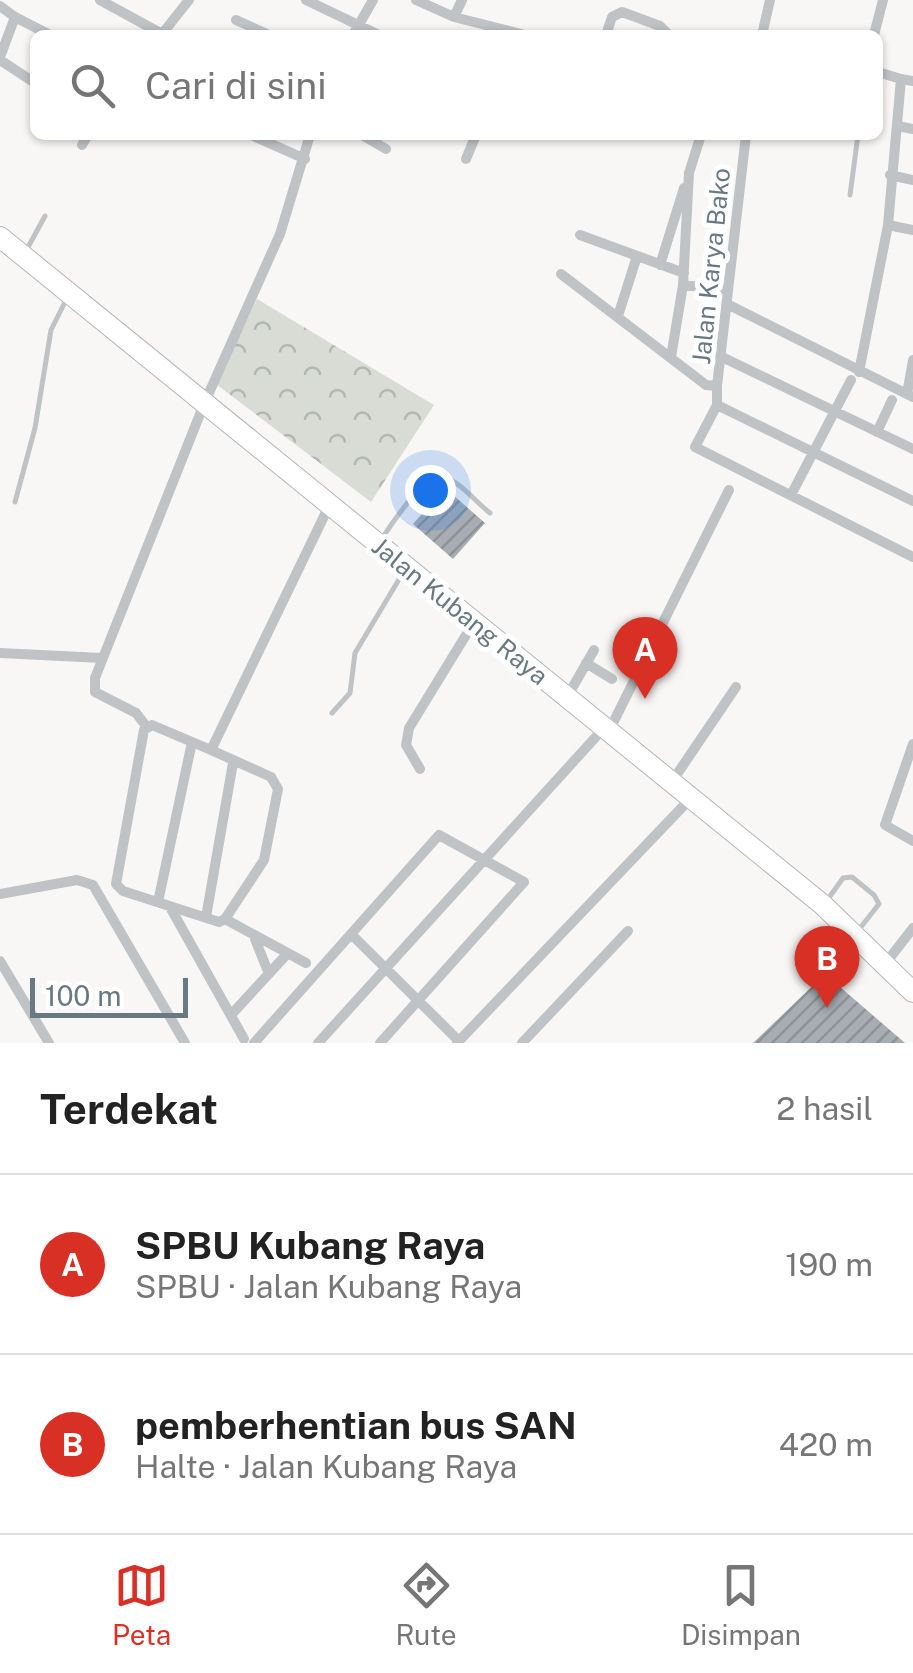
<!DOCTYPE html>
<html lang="id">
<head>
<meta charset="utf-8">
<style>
	body { margin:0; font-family:"Public Sans",sans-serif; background:#f6f6f6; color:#222 }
	.scale { position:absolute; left:30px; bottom:25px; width:158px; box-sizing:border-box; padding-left:10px; border:5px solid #697983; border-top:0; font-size:28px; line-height:35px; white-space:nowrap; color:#697983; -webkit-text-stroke:8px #fff; paint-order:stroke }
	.you { position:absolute; left:430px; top:490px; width:35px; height:35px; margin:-25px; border:8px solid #fff; border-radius:50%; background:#1a73e8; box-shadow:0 0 0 15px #1a73e833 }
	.badge { display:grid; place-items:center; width:65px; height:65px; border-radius:50%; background:#d93025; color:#fff; font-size:32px; font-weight:700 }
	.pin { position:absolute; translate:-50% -82px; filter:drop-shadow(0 2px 5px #0008) }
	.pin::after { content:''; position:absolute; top:52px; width:35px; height:30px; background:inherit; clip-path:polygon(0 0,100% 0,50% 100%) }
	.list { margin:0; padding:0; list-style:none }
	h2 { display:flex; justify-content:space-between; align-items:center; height:130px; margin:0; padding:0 40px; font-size:42px }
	h2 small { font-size:32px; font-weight:400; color:#767676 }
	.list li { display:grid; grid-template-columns:65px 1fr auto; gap:30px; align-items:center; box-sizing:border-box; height:180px; padding:0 40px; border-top:2px solid #e0e0e0 }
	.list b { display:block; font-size:38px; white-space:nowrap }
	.list p { margin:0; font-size:32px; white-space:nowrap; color:#767676 }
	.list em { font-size:32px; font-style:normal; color:#767676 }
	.icon { flex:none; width:55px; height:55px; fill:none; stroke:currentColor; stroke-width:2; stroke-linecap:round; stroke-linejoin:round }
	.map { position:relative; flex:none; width:913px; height:1043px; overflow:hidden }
	.search { position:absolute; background:#fff; box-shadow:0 2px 8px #0004; left:30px; right:30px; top:30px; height:110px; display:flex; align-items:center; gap:25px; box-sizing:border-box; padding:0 35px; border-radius:15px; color:#767676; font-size:38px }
	.sheet { height:490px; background:#fff }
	nav { display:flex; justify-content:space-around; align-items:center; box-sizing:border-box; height:140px; border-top:2px solid #e0e0e0; background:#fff; font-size:28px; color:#767676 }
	nav a { display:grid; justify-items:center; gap:5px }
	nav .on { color:#d93025 }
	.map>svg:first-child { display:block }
</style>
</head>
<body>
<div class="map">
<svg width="913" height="1043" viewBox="0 0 913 1043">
	<defs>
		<pattern id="forest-crowns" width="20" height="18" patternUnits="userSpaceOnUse" patternTransform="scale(2.5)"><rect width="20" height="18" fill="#d8dcd5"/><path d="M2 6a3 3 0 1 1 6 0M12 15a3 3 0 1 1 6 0" fill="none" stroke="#b3b7b2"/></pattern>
		<pattern id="building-hatch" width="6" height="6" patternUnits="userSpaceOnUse" patternTransform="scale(2.5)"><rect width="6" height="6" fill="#a7aeb3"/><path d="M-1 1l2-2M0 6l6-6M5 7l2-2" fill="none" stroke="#8c9297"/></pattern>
	</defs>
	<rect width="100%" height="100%" fill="#f8f7f5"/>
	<!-- forest -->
	<path fill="url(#forest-crowns)" d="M257,299L434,405L371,502L216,384Z"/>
	<!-- building -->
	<path fill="url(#building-hatch)" d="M445,488L485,523L453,559L413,524Z
		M825,974L905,1043H753Z"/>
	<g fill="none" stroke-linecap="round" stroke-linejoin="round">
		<defs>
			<path id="highway" d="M0,237L823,905L913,992"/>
		</defs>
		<!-- highway casing -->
		<use href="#highway" stroke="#b2b6b9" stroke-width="22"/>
		<!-- lane -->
		<path stroke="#bfc3c6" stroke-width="5" d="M850,195L858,135
			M27,249L45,216
			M15,502L35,428L51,330L67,298
			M380,541C391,526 424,471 446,478C461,483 477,503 490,513
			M332,713L350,693L355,653L404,571
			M828,899L843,878L852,877L874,895L879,904L857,932"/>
		<!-- street -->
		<path stroke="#bfc3c6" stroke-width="10" d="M100,0L164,35
			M306,0L379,35
			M416,0L454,17L525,35
			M0,6L15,17
			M454,17L462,0
			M236,20L269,35
			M162,34L189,0
			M353,35L373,0
			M606,35L612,17L622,12L660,26L669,35
			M762,35L770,0
			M874,35L883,0
			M0,57L15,17L50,35
			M0,60L35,83
			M878,72L901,79
			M898,126L913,129
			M251,135L305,159
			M362,135L386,149
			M82,145L88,135
			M466,159L476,135
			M890,175L913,180
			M888,225L913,230
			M580,235L684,273
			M660,265L684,188
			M561,274L706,385L717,386L746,135
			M683,285L728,290
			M727,304L913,397
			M618,316L637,256
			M671,357L683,285L689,173L701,135
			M722,357L913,449
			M859,372L888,225L901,79L913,81
			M717,386V405L695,447L913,557
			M907,394L913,360
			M717,405L913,501
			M877,432L892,400
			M791,495L851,380
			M0,653L102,658
			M586,663L612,679
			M567,697L594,650
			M146,726L136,713L95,692V678L204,404L280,234L310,135
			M609,731L729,490
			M913,744L885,825L913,841
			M211,750L271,777L278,789L264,860L225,919L219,922L123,891L116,884L144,730L152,725L211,750L329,506
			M420,769L406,745L409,728L474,622
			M671,783L736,687
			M0,894L77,880L93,885L185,1043
			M158,902L192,742
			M170,907L244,1039
			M206,917L233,763
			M225,919L306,963
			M351,934L459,1041
			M255,939L269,974
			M0,961L49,1043
			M885,964L913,928
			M231,1015L287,954
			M254,1043L439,835L524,882L380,1043
			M318,1043L603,729
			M457,1043L690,799
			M522,1043L628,931"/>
		<!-- highway -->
		<use href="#highway" stroke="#fff" stroke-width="20"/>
	</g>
	<g text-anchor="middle" stroke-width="10" stroke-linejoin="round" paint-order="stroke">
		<!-- street labels -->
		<g font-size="25" fill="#697983" stroke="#fff">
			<text transform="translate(711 266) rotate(-84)" y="9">Jalan Karya Bako</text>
			<text transform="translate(460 611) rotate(39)" y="9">Jalan Kubang Raya</text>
		</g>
	</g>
</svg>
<div class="scale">100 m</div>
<div class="you"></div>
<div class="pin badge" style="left:645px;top:699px">A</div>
<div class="pin badge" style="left:827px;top:1008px">B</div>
<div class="search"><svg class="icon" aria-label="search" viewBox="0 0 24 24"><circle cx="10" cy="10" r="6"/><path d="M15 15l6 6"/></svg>Cari di sini</div>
</div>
<section class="sheet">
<h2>Terdekat<small>2 hasil</small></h2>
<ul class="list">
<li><span class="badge">A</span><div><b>SPBU Kubang Raya</b><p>SPBU · Jalan Kubang Raya</p></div><em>190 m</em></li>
<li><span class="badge">B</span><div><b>pemberhentian bus SAN</b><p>Halte · Jalan Kubang Raya</p></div><em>420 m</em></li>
</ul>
</section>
<nav>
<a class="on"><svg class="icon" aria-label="map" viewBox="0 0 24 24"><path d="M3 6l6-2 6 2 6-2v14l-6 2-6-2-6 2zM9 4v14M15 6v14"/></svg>Peta</a>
<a><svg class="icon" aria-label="directions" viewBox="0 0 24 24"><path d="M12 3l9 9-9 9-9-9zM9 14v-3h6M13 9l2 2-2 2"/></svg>Rute</a>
<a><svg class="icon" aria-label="saved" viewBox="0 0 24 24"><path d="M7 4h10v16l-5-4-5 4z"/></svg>Disimpan</a>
</nav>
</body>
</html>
